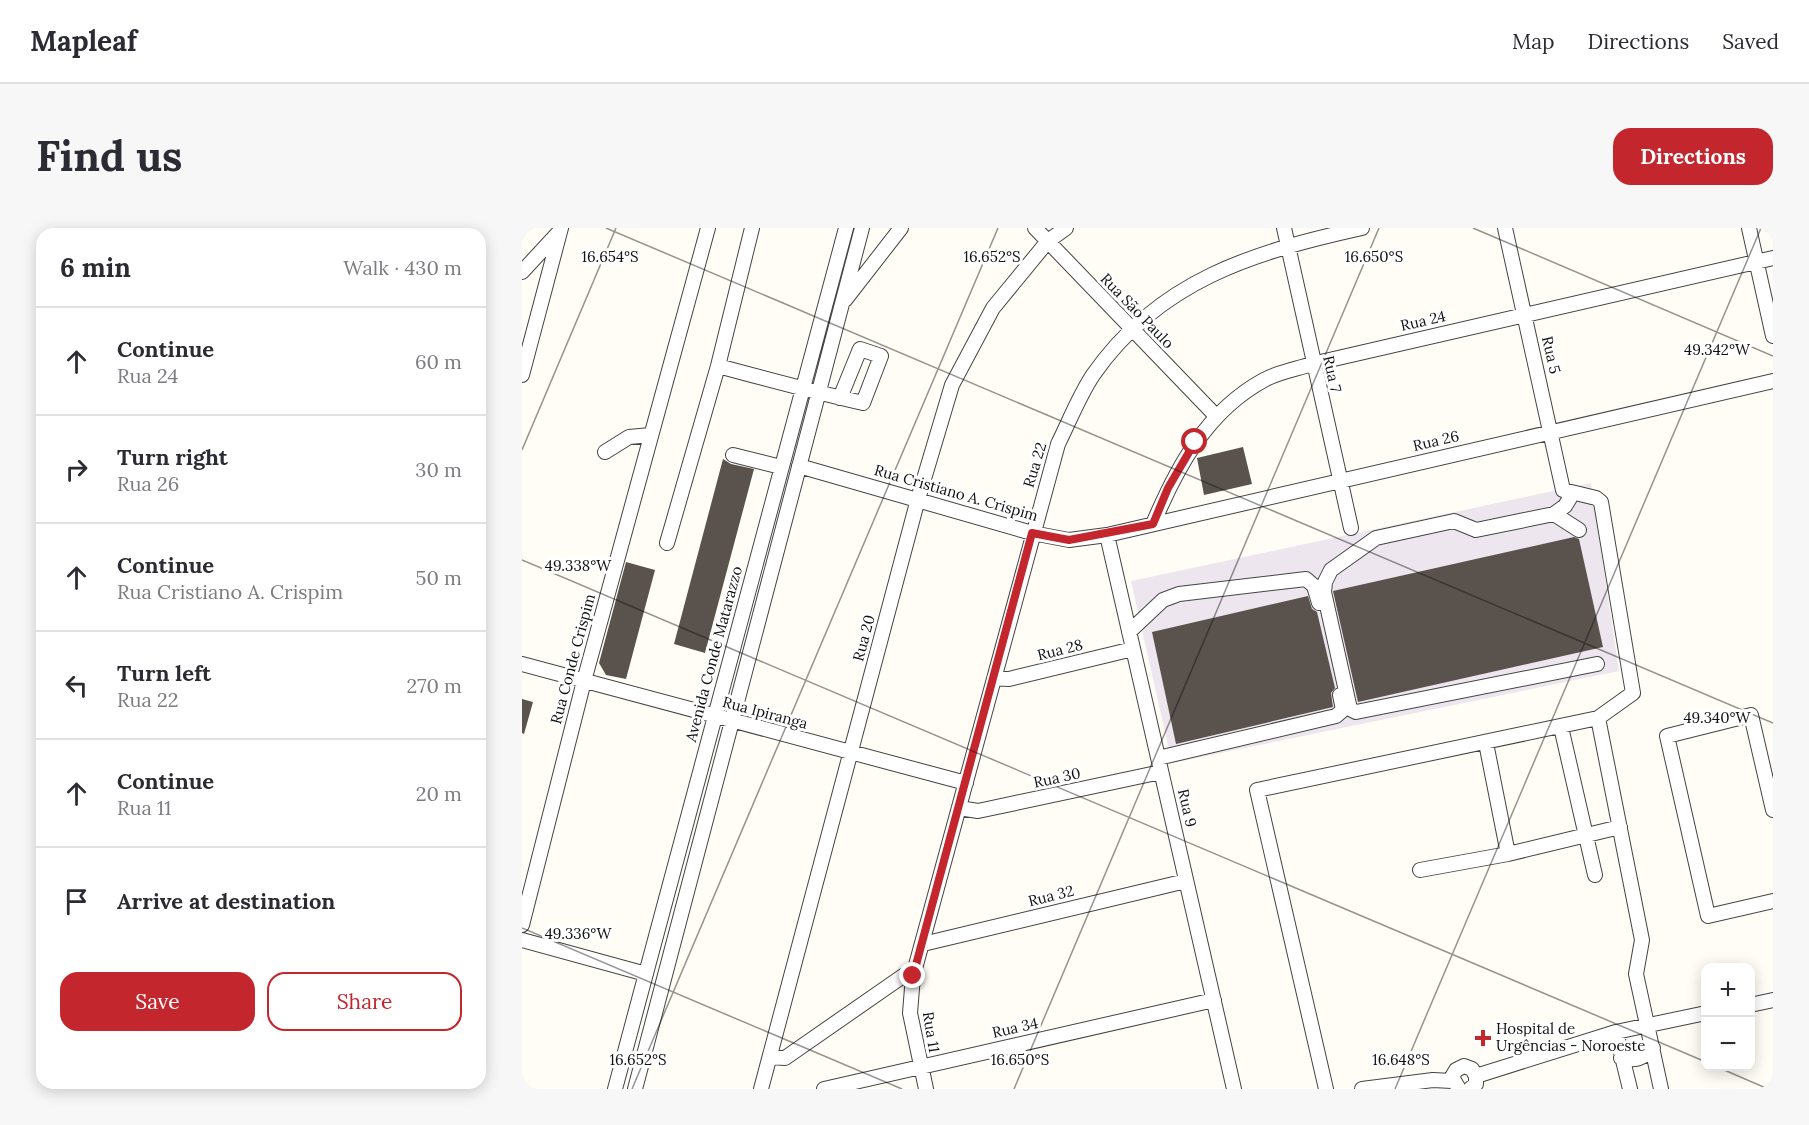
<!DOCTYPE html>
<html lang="en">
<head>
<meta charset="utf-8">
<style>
	body { margin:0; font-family:Lora,serif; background:#f7f7f7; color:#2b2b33 }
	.controls { position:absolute; right:18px; bottom:18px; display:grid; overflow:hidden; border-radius:12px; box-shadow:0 3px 15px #0003 }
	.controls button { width:54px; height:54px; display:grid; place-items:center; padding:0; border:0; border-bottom:2px solid #e1e1e2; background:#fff; color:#2b2b33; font:30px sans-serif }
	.stop { position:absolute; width:18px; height:18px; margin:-14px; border:4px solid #c4262e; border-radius:50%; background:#fff }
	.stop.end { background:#c4262e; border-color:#fff; box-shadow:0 2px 6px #0008 }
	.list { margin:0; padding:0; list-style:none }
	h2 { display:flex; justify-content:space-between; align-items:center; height:78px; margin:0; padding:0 24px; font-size:26px }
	h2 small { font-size:20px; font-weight:400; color:#7c7c81 }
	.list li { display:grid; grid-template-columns:39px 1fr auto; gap:18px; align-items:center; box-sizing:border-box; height:108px; padding:0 24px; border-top:2px solid #e1e1e2 }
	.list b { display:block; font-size:22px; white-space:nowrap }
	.list p { margin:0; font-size:20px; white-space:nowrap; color:#7c7c81 }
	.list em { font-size:20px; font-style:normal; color:#7c7c81 }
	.actions { display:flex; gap:12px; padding:18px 24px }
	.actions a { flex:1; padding:14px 0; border:2px solid #c4262e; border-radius:18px; text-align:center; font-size:21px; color:#c4262e }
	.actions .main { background:#c4262e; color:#fff }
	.icon { flex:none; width:33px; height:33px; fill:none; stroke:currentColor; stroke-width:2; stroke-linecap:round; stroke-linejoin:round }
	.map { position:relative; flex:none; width:1251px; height:861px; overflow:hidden; border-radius:18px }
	header { display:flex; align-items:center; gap:36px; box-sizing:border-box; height:84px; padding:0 30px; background:#fff; border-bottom:2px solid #e1e1e2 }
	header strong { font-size:28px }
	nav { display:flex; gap:33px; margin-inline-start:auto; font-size:21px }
	.intro { display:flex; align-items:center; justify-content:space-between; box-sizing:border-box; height:144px; padding:0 36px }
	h1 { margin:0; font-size:42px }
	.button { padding:15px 27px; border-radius:18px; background:#c4262e; color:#fff; font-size:21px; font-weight:700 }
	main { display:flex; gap:36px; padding:0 36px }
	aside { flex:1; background:#fff; border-radius:18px; box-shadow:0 3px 15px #0003 }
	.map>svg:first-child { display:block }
</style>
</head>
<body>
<header>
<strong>Mapleaf</strong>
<nav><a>Map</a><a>Directions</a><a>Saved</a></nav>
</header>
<div class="intro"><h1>Find us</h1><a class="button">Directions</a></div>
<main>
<aside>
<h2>6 min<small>Walk · 430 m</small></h2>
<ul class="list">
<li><svg class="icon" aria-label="ahead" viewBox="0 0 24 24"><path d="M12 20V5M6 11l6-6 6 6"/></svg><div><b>Continue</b><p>Rua 24</p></div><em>60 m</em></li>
<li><svg class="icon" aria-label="right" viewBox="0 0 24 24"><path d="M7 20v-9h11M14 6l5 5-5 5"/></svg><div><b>Turn right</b><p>Rua 26</p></div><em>30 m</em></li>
<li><svg class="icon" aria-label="ahead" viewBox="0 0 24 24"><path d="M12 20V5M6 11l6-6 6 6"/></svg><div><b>Continue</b><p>Rua Cristiano A. Crispim</p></div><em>50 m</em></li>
<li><svg class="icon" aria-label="left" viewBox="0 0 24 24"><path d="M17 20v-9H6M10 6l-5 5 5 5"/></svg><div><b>Turn left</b><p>Rua 22</p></div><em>270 m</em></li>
<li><svg class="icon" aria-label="ahead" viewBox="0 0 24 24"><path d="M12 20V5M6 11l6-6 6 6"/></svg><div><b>Continue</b><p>Rua 11</p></div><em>20 m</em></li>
<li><svg class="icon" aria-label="arrive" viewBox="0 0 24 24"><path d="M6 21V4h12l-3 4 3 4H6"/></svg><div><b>Arrive at destination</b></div></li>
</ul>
<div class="actions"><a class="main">Save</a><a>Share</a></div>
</aside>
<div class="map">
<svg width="1251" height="861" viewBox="0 0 1251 861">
	<rect width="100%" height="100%" fill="#fffdf5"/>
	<!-- industrial -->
	<path fill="#eee6ef" d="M1069,255L1097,443L650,535L609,353Z"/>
	<!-- building -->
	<path fill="#5a524d" d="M721,219L730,256L682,267L675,230Z
		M201,231L209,236L232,241L183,425L152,416Z
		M1052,309L1057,311L1081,419L836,474L811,363Z
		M104,334L133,342L104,451L84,447L77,435Z
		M786,368L790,381L795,384L813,460L809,465L811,479L654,516L630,404Z
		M0,471L11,474L2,506L0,505Z"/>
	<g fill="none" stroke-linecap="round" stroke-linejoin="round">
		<defs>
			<path id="minor" d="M513,0L694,188
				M762,0L829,300
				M1227,0L1251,108
				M0,44L37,4
				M323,72L379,0
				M196,138C244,151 292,164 341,175L359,128L338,121L318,170
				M0,147L39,0
				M83,224L107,209L129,207
				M211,227L259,239
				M277,238L510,305L547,312L585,307L1251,153
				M1051,265L1043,278L1032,286L954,302L932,293L854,310L809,342L803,354L802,364L828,481L834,484L1075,436
				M1032,286L1057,302
				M631,296C655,239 685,183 742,152C756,144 775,141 790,136L1251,30
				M585,307L712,861
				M145,315L196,138L230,0
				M607,404L641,372L657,366L784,351L792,358L797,375
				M0,436L444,555
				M472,450L487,451L611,421
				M1076,490L1120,712L1114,746L1139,861
				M1039,499L1073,647
				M636,530L814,488L821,482L818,467
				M437,580L456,583L639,544
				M1251,582L1229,487L1145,508L1186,688L1251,673
				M986,626L1098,599
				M898,642L986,626L964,515
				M0,697L62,453L186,0
				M0,712L124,746
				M401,716L664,653
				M1228,777L1251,772
				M1094,804L1108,861
				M248,829L263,830L381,748H391
				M1099,830C1114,833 1120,831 1131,820
				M954,848L1094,804L1184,785
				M93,861L324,0
				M113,861L340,0
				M239,861L396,271L430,157L471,80L526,13L544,0
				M302,861L692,772
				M404,861L388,785L391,748L536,216C547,194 557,168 571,147C637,52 732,24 840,0
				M804,861L735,562L1076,490L1111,465L1079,274L1074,270L1041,262L983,0
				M840,861L911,852L930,853
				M937,861L930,849L934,842L942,838L950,841L954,848V856L948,861"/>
		</defs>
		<!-- minor casing -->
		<use href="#minor" stroke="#444" stroke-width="16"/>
		<!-- minor -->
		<use href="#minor" stroke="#fff" stroke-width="14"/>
	</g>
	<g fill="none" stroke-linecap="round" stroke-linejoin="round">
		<!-- route -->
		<path stroke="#c4262e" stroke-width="8" d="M391,748L510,305L547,312L631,296L646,260L673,214"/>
	</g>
	<!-- ticks -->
	<path fill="none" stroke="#111" stroke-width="1.5" stroke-opacity="0.45" d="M84,0L1251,495M951,0L1251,128M0,222L94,0M0,332L1184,834M0,700L380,861M1193,838L1246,861M110,861L476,0M492,861L857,0M873,861L1239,0"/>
	<!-- markers -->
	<path fill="#c4262e" stroke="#fff" stroke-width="2" d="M958 801h6v6h6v6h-6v6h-6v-6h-6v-6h6z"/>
	<g text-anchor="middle" stroke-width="6" stroke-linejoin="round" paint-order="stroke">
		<!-- street labels -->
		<g font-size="15" fill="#111" stroke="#fff">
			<text transform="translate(615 83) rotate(46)" y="5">Rua São Paulo</text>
			<text transform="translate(901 93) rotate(-13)" y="5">Rua 24</text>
			<text transform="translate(1029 127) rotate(77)" y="5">Rua 5</text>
			<text transform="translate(810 146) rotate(77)" y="5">Rua 7</text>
			<text transform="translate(914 213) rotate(-13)" y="5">Rua 26</text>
			<text transform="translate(513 237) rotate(-73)" y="5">Rua 22</text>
			<text transform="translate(434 265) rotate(16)" y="5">Rua Cristiano A. Crispim</text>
			<text transform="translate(342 410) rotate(-75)" y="5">Rua 20</text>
			<text transform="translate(538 422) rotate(-14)" y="5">Rua 28</text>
			<text transform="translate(192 426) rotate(-75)" y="5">Avenida Conde Matarazzo</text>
			<text transform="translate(51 431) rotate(-75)" y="5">Rua Conde Crispim</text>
			<text transform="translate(243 485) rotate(15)" y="5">Rua Ipiranga</text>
			<text transform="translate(535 550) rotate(-12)" y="5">Rua 30</text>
			<text transform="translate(665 580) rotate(77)" y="5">Rua 9</text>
			<text transform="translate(529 668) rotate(-14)" y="5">Rua 32</text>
			<text transform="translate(493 800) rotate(-13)" y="5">Rua 34</text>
			<text transform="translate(409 804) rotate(81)" y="5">Rua 11</text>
		</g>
		<!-- poi labels -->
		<g font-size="15" fill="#111" stroke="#fff" text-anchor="start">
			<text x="974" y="806">Hospital de<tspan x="974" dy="17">Urgências - Noroeste</tspan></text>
		</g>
	</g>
	<g font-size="15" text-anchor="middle" fill="#111" stroke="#fff" stroke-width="6" stroke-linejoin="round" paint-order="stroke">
		<text x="88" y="34">16.654°S</text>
		<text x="470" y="34">16.652°S</text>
		<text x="852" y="34">16.650°S</text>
		<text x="1195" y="127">49.342°W</text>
		<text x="56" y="343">49.338°W</text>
		<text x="1195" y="495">49.340°W</text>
		<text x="56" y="711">49.336°W</text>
		<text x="116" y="837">16.652°S</text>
		<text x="498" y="837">16.650°S</text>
		<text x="879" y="837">16.648°S</text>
	</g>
</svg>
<div class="controls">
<button>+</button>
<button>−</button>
</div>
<div class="stop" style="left:673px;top:214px"></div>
<div class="stop end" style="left:391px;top:748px"></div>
</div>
</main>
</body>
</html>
